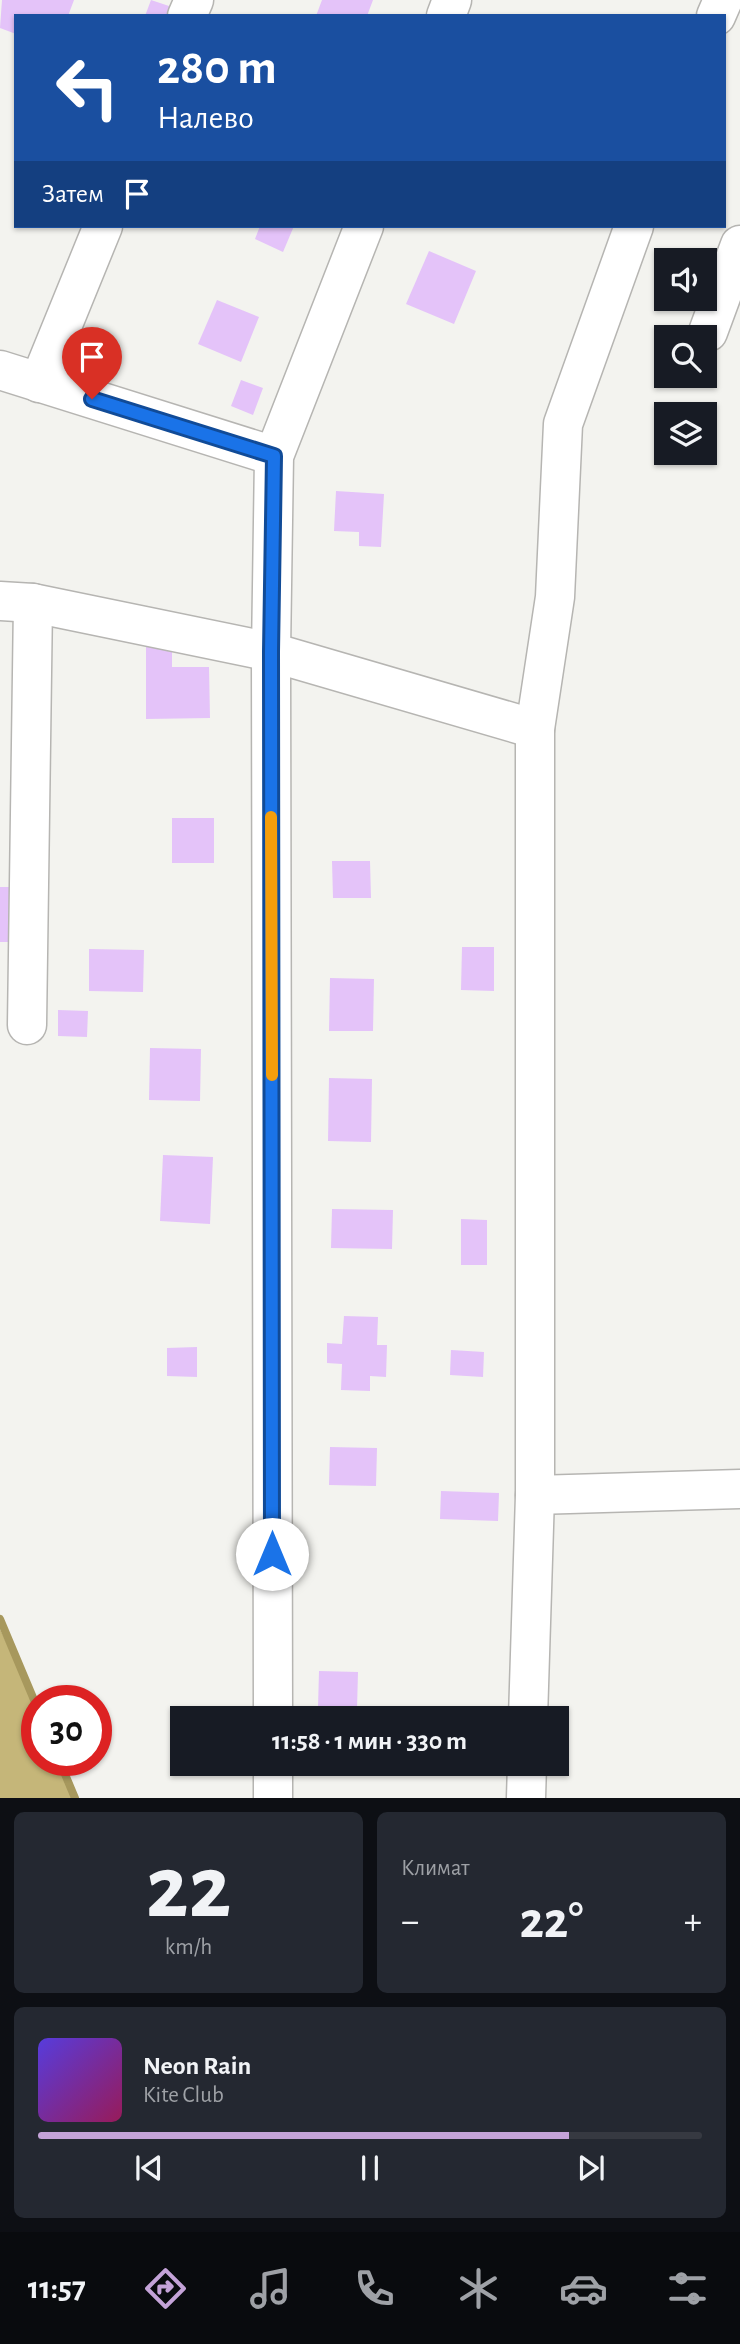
<!DOCTYPE html>
<html lang="ru">
<meta charset="utf-8">
<style>
:root{--surface:#171b24;--page:#242831;--text:#f1f3f6;--muted:#9ea1a6;--line:#363941;--accent:#c4a3d8}
body{margin:0;font-family:"Alegreya Sans",sans-serif;background:var(--page);color:var(--text);height:100vh;display:flex;flex-direction:column;font-size:26px;white-space:nowrap}
*{box-sizing:border-box;margin:0}
p{font-size:23px;color:var(--muted)}
.icon{flex:none;width:38px;height:38px;fill:none;stroke:currentColor;stroke-width:2;stroke-linecap:round;stroke-linejoin:round}
.map{position:relative;height:1798px;overflow:hidden}
.side{display:flex;flex-direction:column;gap:14px;padding:14px;background:#0d0f14;flex:1}
.side>*{flex:none}
.hud{position:absolute;left:14px;top:14px;width:712px;height:214px;border-radius:0px;box-shadow:0 2px 5px #0004;background:#1a4fa0;color:#fff;overflow:hidden}
.fabs{position:absolute;left:654px;top:248px;display:grid;gap:14px}
.fabs a{display:grid;place-items:center;width:63px;height:63px;border-radius:0px;background:var(--surface);box-shadow:0 2px 5px #0004;font-size:35px}
.speed{position:absolute;left:21px;top:1685px;display:flex;gap:14px;font-size:35px;font-weight:700;text-align:center}
.speed>*{display:grid;place-content:center;width:91px;height:91px;border-radius:50%;background:var(--surface);box-shadow:0 2px 5px #0004;line-height:1}
.speed .limit{border:10px solid #d22;background:#fff;color:#111}
.pin{position:absolute;display:grid;place-items:center;width:60px;height:60px;color:#fff;margin:-72px -30px;border-radius:50% 50% 50% 0;rotate:-45deg;box-shadow:0 0 7px #0007}
.pin .icon{rotate:45deg}
.me{position:absolute;width:77px;margin:-38px;rotate:0deg;stroke-linejoin:round;filter:drop-shadow(0 0 5px #0008)}
.turn{display:flex;align-items:center;gap:24px;height:147px;padding:0 28px;font-size:32px}
.turn .icon{width:91px;height:91px;stroke-width:2.5}
.turn b{display:block;font-size:49px;line-height:60px}
.then{display:flex;align-items:center;height:66px;padding:0 28px;background:#0003;gap:14px;font-size:26px}
.big{font-size:52px;font-weight:700;line-height:1.1}
.side .widget{flex:1;display:flex;flex-direction:column;justify-content:center;gap:10px;min-width:0;padding:0 24px;border-radius:10px;background:var(--page)}
.side .dial{align-items:center;gap:0}
.dial b{font-size:91px;line-height:1}
.song{display:flex;align-items:center;gap:21px}
.cover{width:84px;height:84px;border-radius:10px;background:linear-gradient(135deg,hsl(250 70% 55%),hsl(330 70% 35%))}
.played{height:7px;border-radius:4px;background:linear-gradient(90deg,var(--accent) 80%,var(--line) 80%)}
.keys{display:flex;justify-content:space-around;direction:ltr}
.heat{display:flex;justify-content:space-between;align-items:center;font-size:38px;direction:ltr}
.side .tiles{flex:1;display:grid;gap:14px;grid-template-columns:1fr 1fr}
.widget:last-child{grid-column:span 2}
.trip{position:absolute;left:170px;top:1706px;width:399px;height:70px;border-radius:0px;background:var(--surface);box-shadow:0 2px 5px #0004;font-weight:700;line-height:70px;text-align:center}
.menu{display:flex;height:112px;justify-content:space-around;align-items:center;background:#090b0e;color:var(--muted)}
.menu .icon{width:49px;height:49px}
.menu .current{color:var(--accent)}
.menu b{font-size:32px;color:var(--text)}
.map>svg:first-child{display:block}
</style>
<div class="map">
<svg width="740" height="1798" viewBox="0 0 740 1798">
<rect width="100%" height="100%" fill="#f3f3ef"/>
<path fill="#c5b679" d="M 0,1629 L 37,1709 L 37,1760 L 60,1761 L 78,1798 L 0,1798 Z"/>
<g fill="none" stroke-linecap="round" stroke-linejoin="round">
<g stroke="#a7985d" stroke-width="8">
<path d="M 0,1619 L 37,1707"/>
<path d="M 59,1760 L 75,1798"/>
</g>
</g>
<g fill="#e4c3f9">
<path d="M 2,0 L 74,0 L 68,16 L 16,16 L 16,34 L 0,28 Z"/>
<path d="M 151,0 L 181,10 L 179,16 L 145,16 Z"/>
<path d="M 322,0 L 373,0 L 367,16 L 316,16 Z"/>
<path d="M 260,226 L 294,226 L 283,252 L 255,239 Z"/>
<path d="M 429,251 L 476,271 L 454,324 L 406,304 Z"/>
<path d="M 217,300 L 259,317 L 241,362 L 198,344 Z"/>
<path d="M 241,380 L 263,388 L 253,415 L 231,406 Z"/>
<path d="M 336,491 L 384,494 L 381,547 L 359,546 L 359,532 L 334,531 Z"/>
<path d="M 146,647 L 172,647 L 172,667 L 209,667 L 210,718 L 146,719 Z"/>
<rect x="172" y="818" width="42" height="45"/>
<path d="M 332,861 L 370,861 L 371,898 L 333,898 Z"/>
<rect x="0" y="887" width="15" height="55"/>
<path d="M 462,947 L 494,947 L 494,991 L 461,990 Z"/>
<path d="M 89,949 L 144,950 L 143,992 L 89,991 Z"/>
<path d="M 330,978 L 374,979 L 373,1031 L 329,1031 Z"/>
<path d="M 58,1010 L 88,1011 L 87,1037 L 58,1036 Z"/>
<path d="M 150,1048 L 201,1049 L 200,1101 L 149,1100 Z"/>
<path d="M 329,1078 L 372,1079 L 371,1142 L 328,1141 Z"/>
<path d="M 163,1155 L 213,1157 L 210,1224 L 160,1221 Z"/>
<path d="M 332,1209 L 393,1210 L 392,1249 L 331,1248 Z"/>
<path d="M 461,1219 L 487,1220 L 487,1265 L 461,1265 Z"/>
<path d="M 344,1316 L 378,1317 L 377,1345 L 387,1345 L 386,1377 L 370,1376 L 370,1391 L 341,1390 L 342,1364 L 327,1363 L 327,1343 L 342,1344 Z"/>
<path d="M 197,1347 L 197,1377 L 167,1376 L 167,1348 Z"/>
<path d="M 451,1350 L 484,1352 L 483,1377 L 450,1375 Z"/>
<path d="M 330,1447 L 377,1448 L 376,1486 L 329,1485 Z"/>
<path d="M 441,1491 L 499,1493 L 498,1521 L 440,1519 Z"/>
<path d="M 319,1671 L 358,1672 L 357,1709 L 318,1708 Z"/>
</g>
<g fill="none" stroke-linecap="round" stroke-linejoin="round">
<g stroke="#b6b5b2" stroke-width="41">
<g id="minor">
<path d="M 187,16 L 194,0"/>
<path d="M 446,16 L 452,0"/>
<path d="M 716,16 L 723,0"/>
<path d="M 708,332 L 740,245"/>
<path d="M 0,370 L 274,456"/>
<path d="M 39,383 L 103,226"/>
<path d="M 0,601 L 33,603 L 271,652 L 535,729"/>
<path d="M 27,1025 L 33,603"/>
<path d="M 535,1495 L 740,1489"/>
<path d="M 273,1718 L 271,652 L 274,456 L 364,226"/>
<path d="M 528,1718 L 535,1495 L 535,729 L 555,597 L 563,424 L 634,226"/>
<path d="M 273,1764 L 273,1798"/>
<path d="M 526,1798 L 527,1764"/>
</g>
</g>
<use href="#minor" stroke="#fff" stroke-width="38"/>
</g>
<g fill="none" stroke-linecap="round" stroke-linejoin="round">
<g stroke="#114b97" stroke-width="18">
<path id="route" d="M 92,399 L 274,456 L 271,652 L 272,1554"/>
</g>
<use href="#route" stroke="#1a73e8" stroke-width="12"/>
<path stroke="#f59e0b" stroke-width="12" d="M 271,817 L 272,1075"/>
</g>
</svg>
<div class="fabs">
<a><svg class="icon" aria-label="sound" viewBox="0 0 24 24"><path d="M4 9h4l5-4v14l-5-4H4zM17 9q2 3 0 6"/></svg></a>
<a><svg class="icon" aria-label="search" viewBox="0 0 24 24"><circle cx="10" cy="10" r="6"/><path d="M15 15l6 6"/></svg></a>
<a><svg class="icon" aria-label="layers" viewBox="0 0 24 24"><path d="M12 4l9 5-9 5-9-5zM3 14l9 5 9-5"/></svg></a>
</div>
<div class="speed"><div class="limit">30</div></div>
<div class="pin" style="left:92px;top:399px;background:#d93025"><svg class="icon" aria-label="arrive" viewBox="0 0 24 24"><path d="M6 21V4h12l-3 4 3 4H6"/></svg></div>
<svg class="me" style="left:272px;top:1554px" viewBox="-20 -20 40 40"><circle r="19" fill="#fff"/><path d="M0-13L10 11 0 6-10 11z" fill="#1a73e8"/></svg>
<div class="trip">11:58 · 1 мин · 330 m</div>
<div class="hud">
<div class="turn"><svg class="icon" aria-label="left" viewBox="0 0 24 24"><path d="M17 20v-9H6M10 6l-5 5 5 5"/></svg><div><b>280 m</b>Налево</div></div>
<div class="then">Затем<svg class="icon" aria-label="arrive" viewBox="0 0 24 24"><path d="M6 21V4h12l-3 4 3 4H6"/></svg></div>
</div>
</div>
<section class="side">
<div class="tiles">
<div class="widget dial"><b>22</b><p>km/h</p></div>
<div class="widget"><p>Климат</p>
<div class="heat"><a>−</a><b class="big">22°</b><a>+</a></div>
</div>
<div class="widget">
<div class="song"><i class="cover"></i><div><b>Neon Rain</b><p>Kite Club</p></div></div>
<div class="played"></div>
<div class="keys"><svg class="icon" aria-label="previous" viewBox="0 0 24 24"><path d="M18 5L8 12l10 7zM5 5v14"/></svg><svg class="icon" aria-label="pause" viewBox="0 0 24 24"><path d="M8 5v14M16 5v14"/></svg><svg class="icon" aria-label="next" viewBox="0 0 24 24"><path d="M6 5l10 7-10 7zM19 5v14"/></svg></div>
</div>
</div>
</section>
<nav class="menu">
<b>11:57</b>
<svg class="icon current" aria-label="directions" viewBox="0 0 24 24"><path d="M12 3l9 9-9 9-9-9zM9 14v-3h6M13 9l2 2-2 2"/></svg>
<svg class="icon" aria-label="music" viewBox="0 0 24 24"><path d="M9 18V5l10-2v13"/><circle cx="6" cy="18" r="3"/><circle cx="16" cy="16" r="3"/></svg>
<svg class="icon" aria-label="phone" viewBox="0 0 24 24"><path d="M5 4h4l2 5-3 2q2 4 5 5l2-3 5 2v4C11 20 4 13 5 4z"/></svg>
<svg class="icon" aria-label="climate" viewBox="0 0 24 24"><path d="M12 3v18M4 7l16 10M4 17L20 7"/></svg>
<svg class="icon" aria-label="car" viewBox="0 0 24 24"><path d="M5 17H2v-5l4-1 3-4h7l3 4 3 1v5h-3M9 17h6M6 11h13"/><circle cx="7" cy="17" r="2"/><circle cx="17" cy="17" r="2"/></svg>
<svg class="icon" aria-label="filters" viewBox="0 0 24 24"><path d="M4 7h16M4 17h16"/><circle cx="9" cy="7" r="2"/><circle cx="15" cy="17" r="2"/></svg>
</nav>
